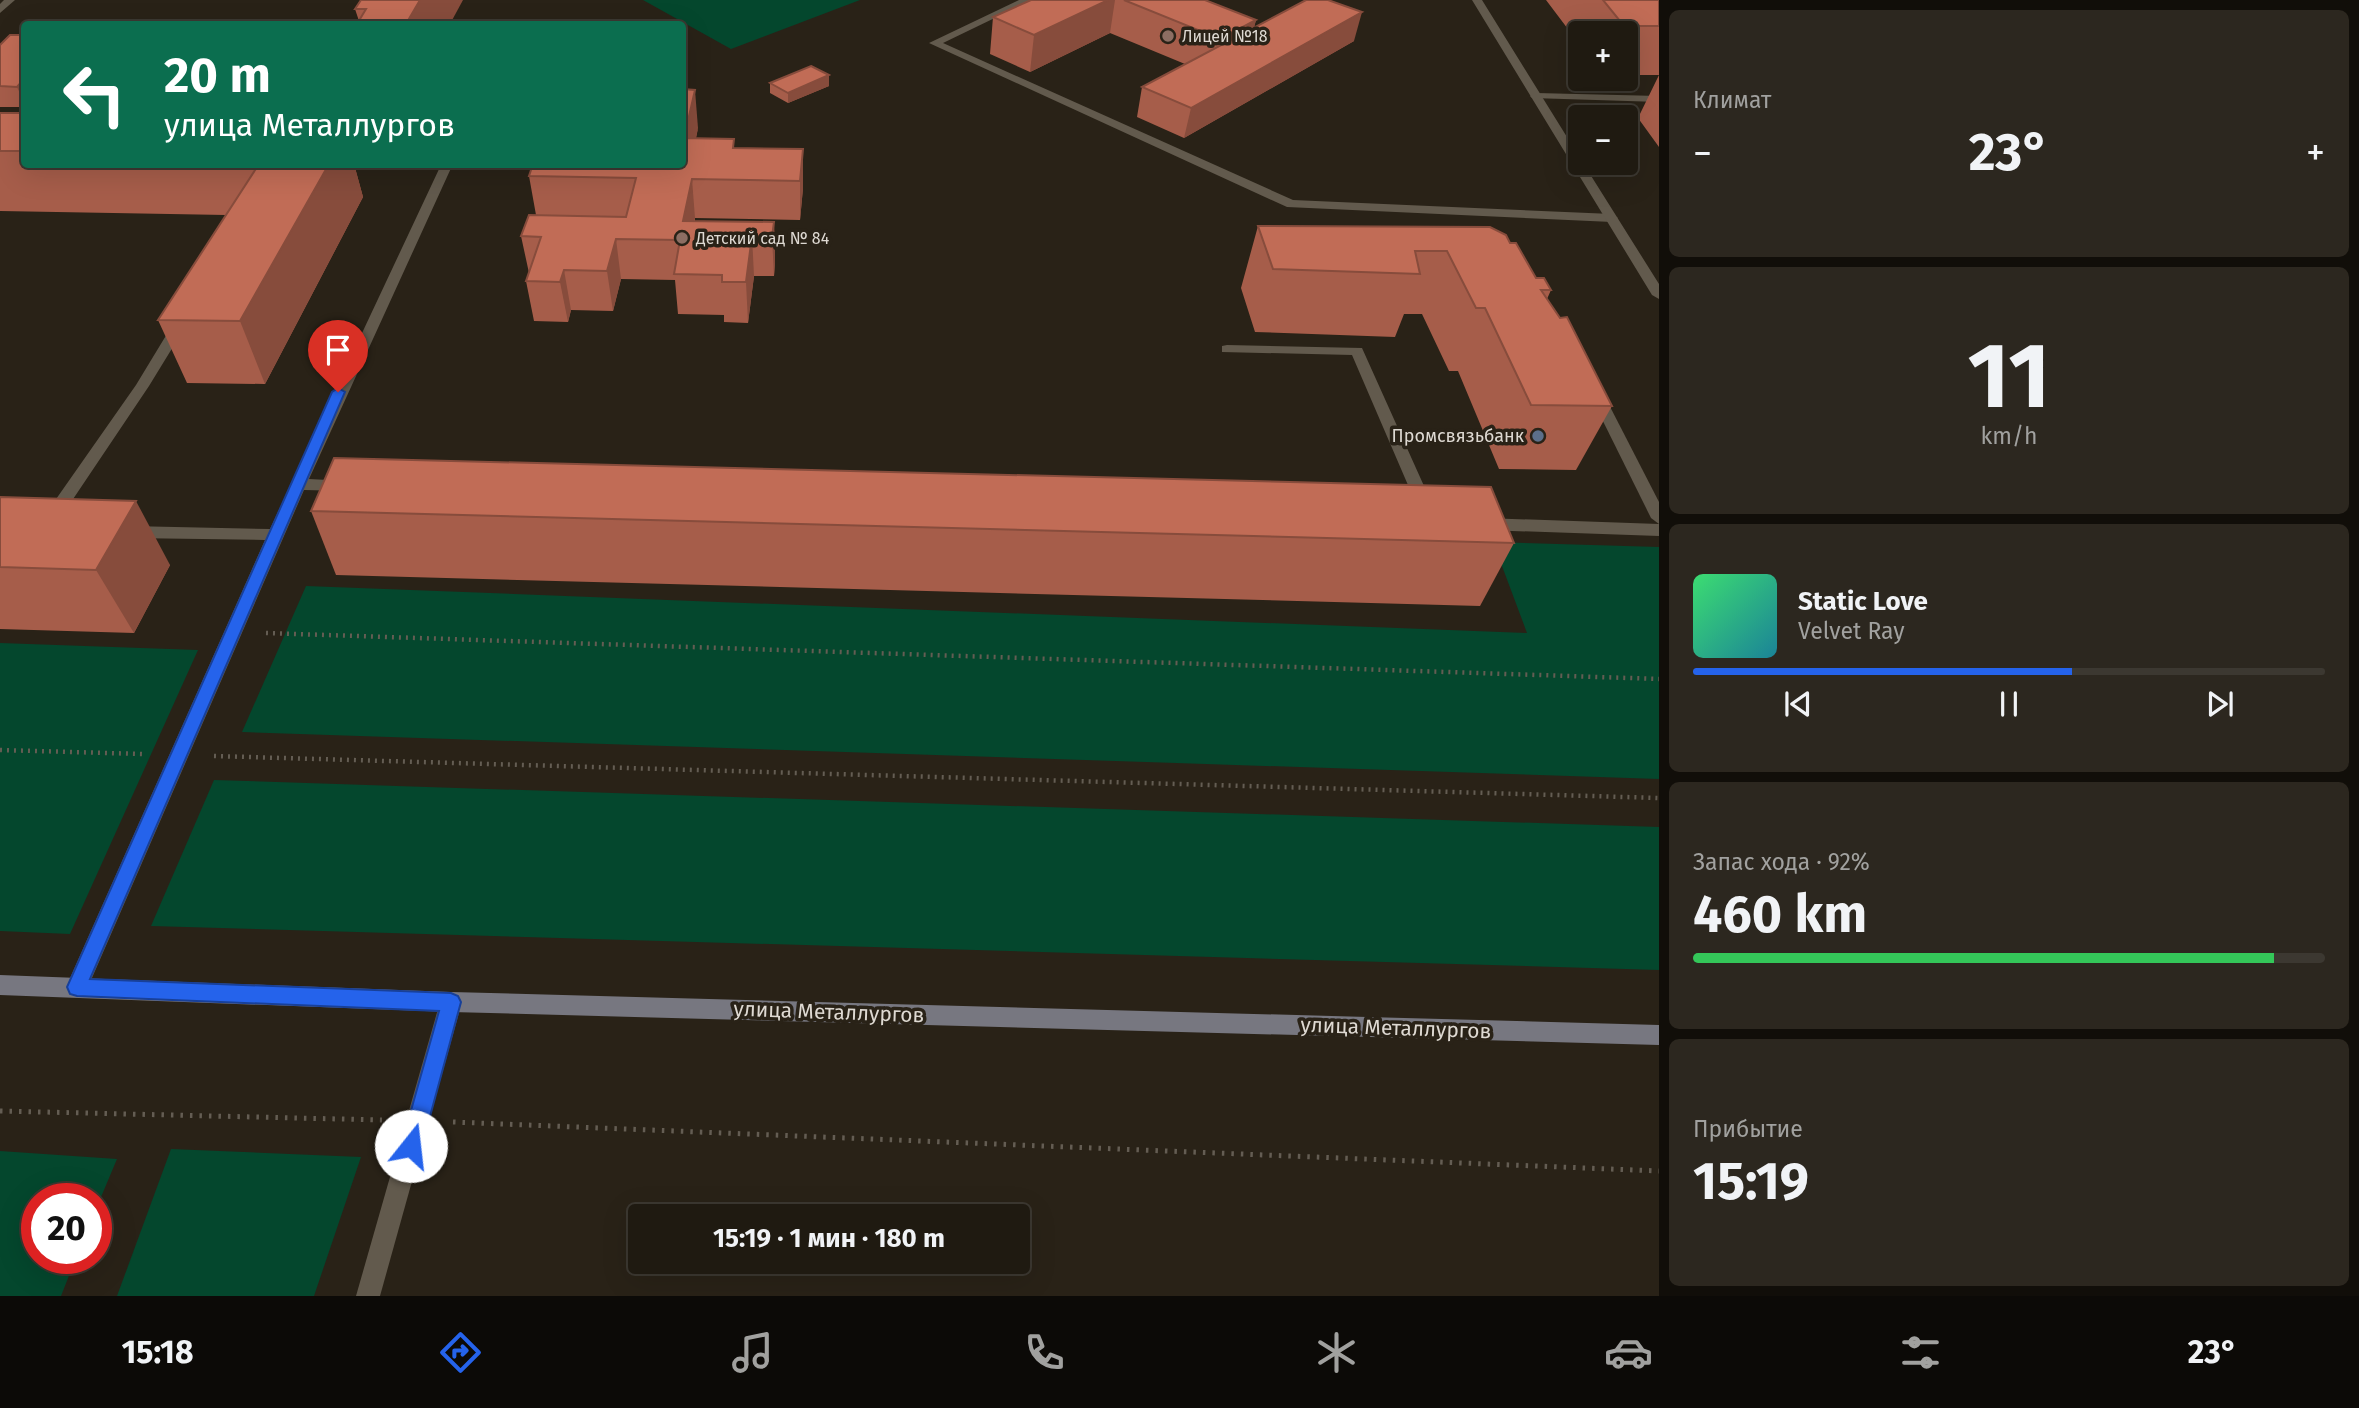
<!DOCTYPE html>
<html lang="ru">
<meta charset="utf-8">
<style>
:root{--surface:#1f1a11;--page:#2c271f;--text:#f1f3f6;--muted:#a1a19f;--line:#3c3831;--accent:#2563eb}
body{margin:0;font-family:"Fira Sans",sans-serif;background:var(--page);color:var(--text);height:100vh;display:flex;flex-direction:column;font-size:26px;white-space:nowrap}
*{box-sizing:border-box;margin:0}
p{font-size:23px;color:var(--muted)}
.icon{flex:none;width:38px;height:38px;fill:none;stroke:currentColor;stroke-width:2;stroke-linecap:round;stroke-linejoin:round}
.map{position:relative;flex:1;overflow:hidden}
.sheet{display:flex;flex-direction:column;gap:10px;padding:10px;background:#110e09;width:700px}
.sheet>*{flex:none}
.top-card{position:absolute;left:21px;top:21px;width:665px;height:147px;border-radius:7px;box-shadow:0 7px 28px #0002,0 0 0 2px var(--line);background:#0b6e4f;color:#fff;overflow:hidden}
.tools{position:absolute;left:1568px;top:21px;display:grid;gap:14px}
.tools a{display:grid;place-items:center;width:70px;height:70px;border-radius:7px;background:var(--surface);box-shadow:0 7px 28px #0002,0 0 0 2px var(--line);font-size:35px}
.speed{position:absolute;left:21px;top:1183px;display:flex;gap:14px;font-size:35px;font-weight:700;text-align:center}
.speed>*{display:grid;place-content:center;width:91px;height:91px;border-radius:50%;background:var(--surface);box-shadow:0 7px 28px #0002,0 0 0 2px var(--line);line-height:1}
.speed .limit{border:10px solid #d22;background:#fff;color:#111}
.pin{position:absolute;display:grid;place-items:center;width:60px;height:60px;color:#fff;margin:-72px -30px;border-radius:50% 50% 50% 0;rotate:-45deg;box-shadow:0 0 7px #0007}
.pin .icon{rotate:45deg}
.me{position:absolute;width:77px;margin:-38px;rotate:16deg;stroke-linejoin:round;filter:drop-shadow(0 0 5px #0008)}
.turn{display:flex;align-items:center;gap:24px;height:147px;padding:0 28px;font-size:32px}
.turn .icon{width:91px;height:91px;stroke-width:2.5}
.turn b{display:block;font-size:49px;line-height:60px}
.big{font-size:52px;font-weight:700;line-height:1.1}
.sheet .widget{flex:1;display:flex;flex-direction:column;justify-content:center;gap:10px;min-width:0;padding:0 24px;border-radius:10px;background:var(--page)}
.sheet .dial{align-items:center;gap:0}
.dial b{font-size:91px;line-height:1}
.song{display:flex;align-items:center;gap:21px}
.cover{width:84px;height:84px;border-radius:10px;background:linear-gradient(135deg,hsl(140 70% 55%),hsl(190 70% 35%))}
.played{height:7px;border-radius:4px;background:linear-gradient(90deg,var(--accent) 60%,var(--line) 60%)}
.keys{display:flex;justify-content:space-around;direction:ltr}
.heat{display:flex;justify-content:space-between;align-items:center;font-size:38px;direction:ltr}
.charge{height:10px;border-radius:5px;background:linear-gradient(90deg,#34c759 92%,var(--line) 0)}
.trip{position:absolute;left:628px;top:1204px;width:402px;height:70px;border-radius:7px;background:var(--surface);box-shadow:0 7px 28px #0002,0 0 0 2px var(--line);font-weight:700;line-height:70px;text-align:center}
.tabs{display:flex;height:112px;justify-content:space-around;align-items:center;background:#0c0a07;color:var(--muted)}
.tabs .icon{width:49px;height:49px}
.tabs .selected{color:var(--accent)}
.tabs b{font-size:32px;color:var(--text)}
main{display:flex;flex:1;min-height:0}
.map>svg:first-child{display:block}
</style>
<main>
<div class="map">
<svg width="1659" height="1296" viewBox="0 0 1659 1296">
<rect width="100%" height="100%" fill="#292217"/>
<g fill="#04472d">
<path d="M 643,0 L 860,0 L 731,49 Z"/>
<path d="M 1493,542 L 1659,547 L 1659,779 L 242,732 L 306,586 L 1527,633 Z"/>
<path d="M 0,643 L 198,650 L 70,934 L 0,931 Z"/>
<path d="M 214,780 L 1659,827 L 1659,970 L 151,926 Z"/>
<path d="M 171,1149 L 361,1157 L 314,1296 L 117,1296 Z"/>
<path d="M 0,1151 L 117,1159 L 96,1209 L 96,1199 L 37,1199 L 37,1258 L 76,1258 L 61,1296 L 0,1296 Z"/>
</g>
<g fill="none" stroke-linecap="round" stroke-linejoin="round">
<g stroke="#645d53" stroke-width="4.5" stroke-dasharray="2 5" stroke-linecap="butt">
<path d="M 266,633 L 1659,679"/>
<path d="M 0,750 L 143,754"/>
<path d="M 214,756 L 1659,798"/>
</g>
<g stroke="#645d53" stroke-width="5" stroke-dasharray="2.5 7" stroke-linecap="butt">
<path d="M 0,1111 L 382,1120"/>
<path d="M 453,1122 L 1659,1171"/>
</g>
<g fill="#625a4d" fill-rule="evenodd">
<path d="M 4,0 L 15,0 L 0,13 L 0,4 Z"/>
<path d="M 1019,0 L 1032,0 L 943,43 L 1293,200 L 1612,214 L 1618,218 L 1612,222 L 1287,207 L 929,43 Z"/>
<path d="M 1536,93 L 1659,96 L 1659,102 L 1532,98 L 1530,96 Z"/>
<path d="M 437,164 L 452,166 L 309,479 L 347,481 L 355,486 L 347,491 L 304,490 L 85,994 L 77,997 L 69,994 L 66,987 L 265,540 L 129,538 L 121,532 L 129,526 L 270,529 L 440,167 Z"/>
<path d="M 180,320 L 187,324 L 149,386 L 59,520 L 47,520 L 45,516 L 47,512 L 136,385 L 173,324 Z"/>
<path d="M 1227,345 L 1362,348 L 1433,506 L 1431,510 L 1425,511 L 1417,506 L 1352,355 L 1222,352 L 1222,346 Z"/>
<path d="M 1597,390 L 1604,395 L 1659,502 L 1659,524 L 1651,518 L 1590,395 Z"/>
<path d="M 1484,518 L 1659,524 L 1659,536 L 1484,530 L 1476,524 Z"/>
<path d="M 451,992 L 459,995 L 462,1002 L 380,1296 L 356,1296 L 440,1002 L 443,995 Z"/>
</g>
<path fill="#625a4d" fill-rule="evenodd" d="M 1472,0 L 1482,0 L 1580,158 L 1580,163 L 1583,163 L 1659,284 L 1659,299 L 1652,295 Z"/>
<path fill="#777780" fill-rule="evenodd" d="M 0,975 L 451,992 L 1659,1025 L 1659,1045 L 451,1012 L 0,995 Z"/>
</g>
<g fill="#a65d4a">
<path d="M 463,0 L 359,21 L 355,9 Z"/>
<path d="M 1031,0 L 1205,0 L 1256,20 L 1254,27 L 1354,41 L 1184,138 L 1137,117 L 1142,87 L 1185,64 L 1110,33 L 1030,72 L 990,54 L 993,17 Z"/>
<path d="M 1546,0 L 1659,0 L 1659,147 L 1638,118 L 1659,75 L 1626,75 L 1626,33 L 1580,33 L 1580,45 Z"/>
<path d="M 24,35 L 24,107 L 0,107 L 0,45 Z"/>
<path d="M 770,83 L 829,86 L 788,103 L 770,93 Z"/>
<path d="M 0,113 L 24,113 L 24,164 L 354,164 L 363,197 L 265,384 L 187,383 L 158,320 L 226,215 L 0,211 Z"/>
<path d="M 698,128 L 696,138 L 735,148 L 803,149 L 803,188 L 800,220 L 695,218 L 695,221 L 774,222 L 775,262 L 774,276 L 754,276 L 748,323 L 724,322 L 724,315 L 678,314 L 675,280 L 621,279 L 613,311 L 571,310 L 568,322 L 534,321 L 526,281 L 529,273 L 521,236 L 536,215 L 529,176 L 682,164 Z"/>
<path d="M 1258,226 L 1510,243 L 1536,278 L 1551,290 L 1547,299 L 1612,406 L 1576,470 L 1499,469 L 1458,371 L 1449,371 L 1422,314 L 1404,314 L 1395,337 L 1255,332 L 1241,288 Z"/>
<path d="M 0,497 L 170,565 L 134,633 L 0,629 Z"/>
<path d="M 311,511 L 1514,543 L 1480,606 L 336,575 Z"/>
</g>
<g fill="#874c3c">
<path d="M 420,0 L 463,0 L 450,24 L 406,24 Z"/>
<path d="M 1108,0 L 1115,0 L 1110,33 L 1030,72 L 1034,35 Z"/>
<path d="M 1362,12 L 1354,41 L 1184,138 L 1191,108 Z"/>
<path d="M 1256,20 L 1247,56 L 1212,76 L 1220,39 Z"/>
<path d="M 829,75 L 829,86 L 788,103 L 788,93 Z"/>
<path d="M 24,79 L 24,102 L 17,87 Z"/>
<path d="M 695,90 L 698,128 L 688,177 L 684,138 Z"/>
<path d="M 803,149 L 803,188 L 800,220 L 800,181 Z"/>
<path d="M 329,164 L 354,164 L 363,197 L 265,384 L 240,321 Z"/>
<path d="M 692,179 L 695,218 L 687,261 L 683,221 Z"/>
<path d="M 774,222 L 775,262 L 774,276 L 772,237 Z"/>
<path d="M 752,236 L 754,276 L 748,323 L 746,282 Z"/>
<path d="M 616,239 L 621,279 L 613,311 L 607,271 Z"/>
<path d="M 564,270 L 571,310 L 568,322 L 560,282 Z"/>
<path d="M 136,501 L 170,565 L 134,633 L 96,570 Z"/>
</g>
<g fill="#c16c56" stroke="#874c3c" stroke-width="2">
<path d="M 361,0 L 420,0 L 406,24 L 357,24 L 366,9 L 355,9 Z"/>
<path d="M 1031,0 L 1108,0 L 1034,35 L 993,17 Z"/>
<path d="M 1124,0 L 1205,0 L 1256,20 L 1220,39 Z"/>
<path d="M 1306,0 L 1328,0 L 1362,12 L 1191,108 L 1142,87 Z"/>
<path d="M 1603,0 L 1659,0 L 1659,26 L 1624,26 Z"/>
<path d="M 10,35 L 24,35 L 24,79 L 17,87 L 0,86 L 0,45 Z"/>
<path d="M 811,66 L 829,75 L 788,93 L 770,83 Z"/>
<path d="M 682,89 L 695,90 L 684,138 L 734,139 L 733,148 L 803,149 L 800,181 L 692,179 L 683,221 L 774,222 L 772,237 L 752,236 L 746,282 L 722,282 L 722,275 L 674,274 L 680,240 L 616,239 L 607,271 L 564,270 L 560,282 L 526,281 L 541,237 L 521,236 L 529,215 L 626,217 L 636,178 L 529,176 L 533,164 L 682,164 Z"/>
<rect x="0" y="113" width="24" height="38"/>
<path d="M 259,164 L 329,164 L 240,321 L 158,320 Z"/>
<path d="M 1258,226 L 1490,227 L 1506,235 L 1510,243 L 1516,243 L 1536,278 L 1544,278 L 1551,290 L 1541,290 L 1560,318 L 1567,317 L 1612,406 L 1531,405 L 1485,308 L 1476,308 L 1447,251 L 1415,251 L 1420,274 L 1273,269 Z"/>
<path d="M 334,458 L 1491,487 L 1514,543 L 311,511 Z"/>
<path d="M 0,497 L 136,501 L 96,570 L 0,567 Z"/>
</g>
<path fill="#2563eb" stroke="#184099" stroke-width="2" d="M 338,388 L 345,392 L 90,979 L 451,993 L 458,996 L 461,1002 L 422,1146 L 419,1153 L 411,1156 L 404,1153 L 401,1146 L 439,1011 L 77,996 L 70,994 L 67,987 L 332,392 Z"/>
<g fill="#8d6e63" stroke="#292217" stroke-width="2.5">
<circle cx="1168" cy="36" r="7"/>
<circle cx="682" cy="238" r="7"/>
</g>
<circle fill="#5c6f8a" stroke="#292217" stroke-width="2.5" cx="1538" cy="436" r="7"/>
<g text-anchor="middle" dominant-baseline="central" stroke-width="7" stroke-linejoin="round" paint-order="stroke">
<g font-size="16" fill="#ded9d2" stroke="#292217" text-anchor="start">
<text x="1182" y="36">Лицей №18</text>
<text x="696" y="238">Детский сад № 84</text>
</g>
<g font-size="18" fill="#ded9d2" stroke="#292217" text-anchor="end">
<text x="1524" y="436">Промсвязьбанк</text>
</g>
<g font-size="21" fill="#ded9d2" stroke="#292217">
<text transform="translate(829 1012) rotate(2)">улица Металлургов</text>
<text transform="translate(1396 1028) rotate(2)">улица Металлургов</text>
</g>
</g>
</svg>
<div class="tools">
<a>+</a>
<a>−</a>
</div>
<div class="speed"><div class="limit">20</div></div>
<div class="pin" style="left:338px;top:392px;background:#d93025"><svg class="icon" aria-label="arrive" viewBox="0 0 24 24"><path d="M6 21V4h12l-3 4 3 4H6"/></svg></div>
<svg class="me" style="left:411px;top:1146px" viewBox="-20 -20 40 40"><circle r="19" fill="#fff"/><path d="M0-13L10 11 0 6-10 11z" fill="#2563eb"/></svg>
<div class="trip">15:19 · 1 мин · 180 m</div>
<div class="top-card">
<div class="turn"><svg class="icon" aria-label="left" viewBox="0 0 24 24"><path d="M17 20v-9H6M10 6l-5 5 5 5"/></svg><div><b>20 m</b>улица Металлургов</div></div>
</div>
</div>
<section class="sheet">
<div class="widget"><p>Климат</p>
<div class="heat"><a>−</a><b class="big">23°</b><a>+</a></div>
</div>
<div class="widget dial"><b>11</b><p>km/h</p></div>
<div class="widget">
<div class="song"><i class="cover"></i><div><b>Static Love</b><p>Velvet Ray</p></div></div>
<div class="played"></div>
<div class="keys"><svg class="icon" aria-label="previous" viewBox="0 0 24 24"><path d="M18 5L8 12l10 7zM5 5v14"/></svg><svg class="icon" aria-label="pause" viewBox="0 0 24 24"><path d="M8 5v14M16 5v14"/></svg><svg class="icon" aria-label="next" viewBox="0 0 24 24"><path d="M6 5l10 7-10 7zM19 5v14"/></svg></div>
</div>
<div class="widget"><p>Запас хода · 92%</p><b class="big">460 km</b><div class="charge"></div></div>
<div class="widget"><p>Прибытие</p><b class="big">15:19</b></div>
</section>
</main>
<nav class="tabs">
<b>15:18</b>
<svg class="icon selected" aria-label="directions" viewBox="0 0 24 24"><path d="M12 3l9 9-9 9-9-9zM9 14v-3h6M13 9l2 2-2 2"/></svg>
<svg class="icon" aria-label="music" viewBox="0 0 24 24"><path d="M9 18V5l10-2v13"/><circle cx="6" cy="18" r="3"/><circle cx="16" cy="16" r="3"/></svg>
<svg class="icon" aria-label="phone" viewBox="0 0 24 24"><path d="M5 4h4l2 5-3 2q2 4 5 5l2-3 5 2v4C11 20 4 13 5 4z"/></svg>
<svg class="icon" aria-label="climate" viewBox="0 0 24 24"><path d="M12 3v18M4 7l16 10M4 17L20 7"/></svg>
<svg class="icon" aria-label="car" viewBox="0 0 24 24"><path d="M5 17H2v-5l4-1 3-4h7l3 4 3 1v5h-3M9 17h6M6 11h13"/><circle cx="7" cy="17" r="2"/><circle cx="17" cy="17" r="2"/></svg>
<svg class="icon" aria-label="filters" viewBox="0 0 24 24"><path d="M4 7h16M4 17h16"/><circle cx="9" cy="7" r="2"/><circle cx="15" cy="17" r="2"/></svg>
<b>23°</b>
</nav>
